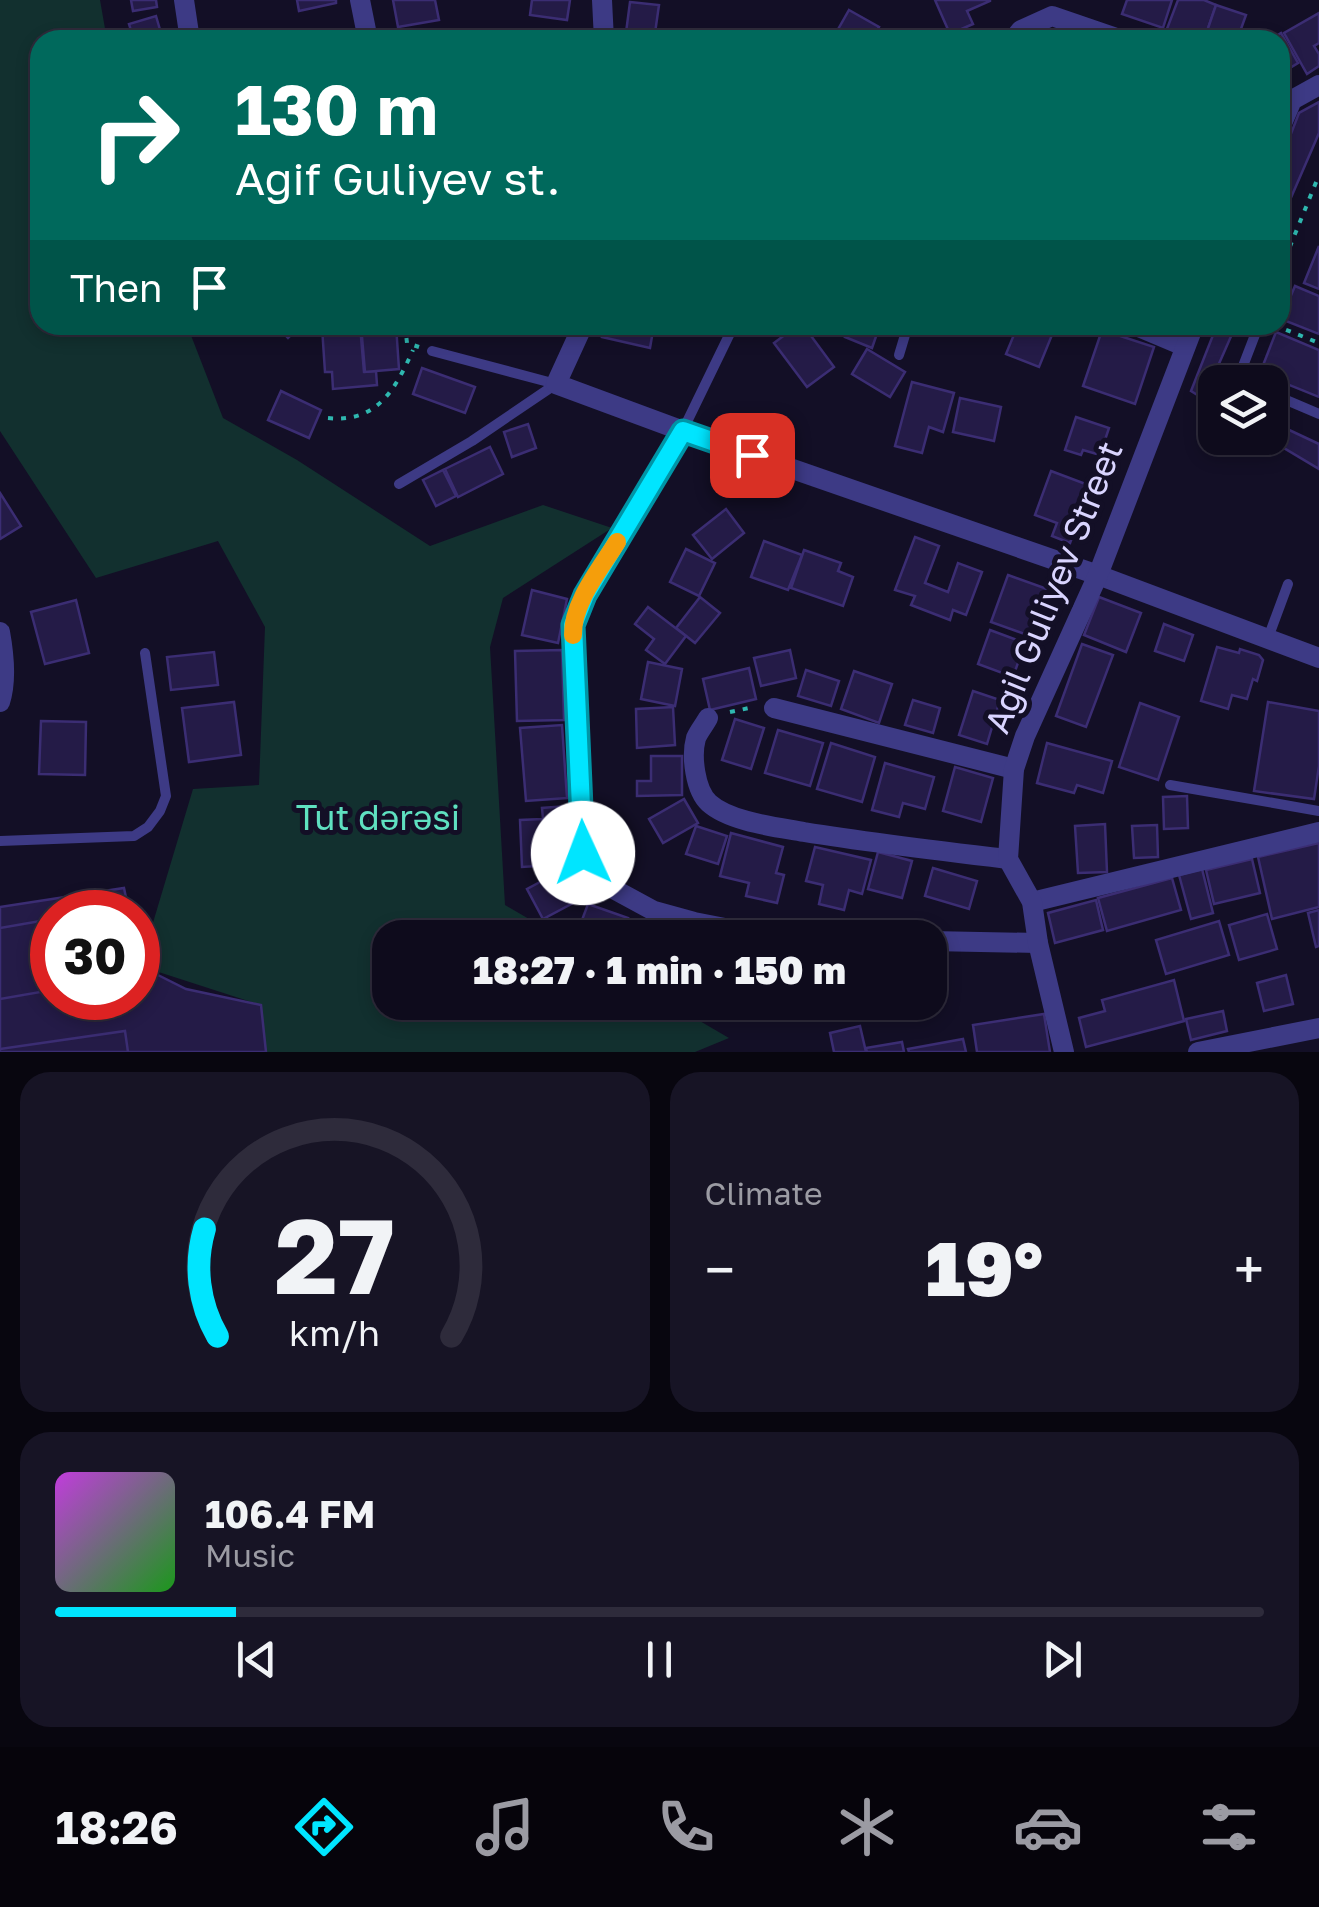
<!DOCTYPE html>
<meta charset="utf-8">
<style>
:root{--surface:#0e0b1c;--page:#171425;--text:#f1f3f6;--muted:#9b9ba3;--line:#2e2b3b;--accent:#00e5ff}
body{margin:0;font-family:"Golos Text",sans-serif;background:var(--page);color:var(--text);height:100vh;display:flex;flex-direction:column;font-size:38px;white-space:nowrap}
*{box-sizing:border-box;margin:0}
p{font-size:32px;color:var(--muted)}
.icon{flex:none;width:55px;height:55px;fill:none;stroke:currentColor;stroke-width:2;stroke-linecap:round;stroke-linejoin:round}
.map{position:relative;height:1052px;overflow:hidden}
.panel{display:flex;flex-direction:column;gap:20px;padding:20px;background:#08060f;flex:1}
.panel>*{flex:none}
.top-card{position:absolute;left:30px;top:30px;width:1260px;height:305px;border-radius:30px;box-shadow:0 5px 15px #0003,0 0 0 2px var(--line);background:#00695c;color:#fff;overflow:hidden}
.fabs{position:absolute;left:1198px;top:365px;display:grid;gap:20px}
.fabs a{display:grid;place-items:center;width:90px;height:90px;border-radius:20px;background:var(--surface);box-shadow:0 5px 15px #0003,0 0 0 2px var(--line);font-size:50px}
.speed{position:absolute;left:30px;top:890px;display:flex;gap:20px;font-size:50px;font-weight:700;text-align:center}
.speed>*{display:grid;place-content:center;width:130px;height:130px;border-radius:50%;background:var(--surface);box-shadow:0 5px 15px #0003,0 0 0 2px var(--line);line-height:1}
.speed .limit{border:15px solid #d22;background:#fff;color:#111}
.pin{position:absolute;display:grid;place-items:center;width:85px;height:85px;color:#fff;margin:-42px;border-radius:20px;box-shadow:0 5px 15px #0006}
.me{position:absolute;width:110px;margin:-55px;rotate:358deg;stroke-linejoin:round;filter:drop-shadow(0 0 8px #0008)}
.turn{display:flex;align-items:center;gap:35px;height:210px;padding:0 40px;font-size:45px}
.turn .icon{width:130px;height:130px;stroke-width:2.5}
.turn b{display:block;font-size:70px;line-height:85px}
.then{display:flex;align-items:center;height:95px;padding:0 40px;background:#0003;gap:20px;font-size:38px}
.big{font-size:75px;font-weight:800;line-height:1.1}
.panel .card{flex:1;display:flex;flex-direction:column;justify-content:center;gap:15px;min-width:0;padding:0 35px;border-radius:30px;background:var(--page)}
.panel .dial{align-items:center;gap:0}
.dial svg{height:260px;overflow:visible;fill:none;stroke:var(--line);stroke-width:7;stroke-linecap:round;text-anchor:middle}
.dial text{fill:var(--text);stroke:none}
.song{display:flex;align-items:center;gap:30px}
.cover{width:120px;height:120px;border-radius:15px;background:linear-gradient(135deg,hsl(290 70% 55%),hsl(120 70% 35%))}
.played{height:10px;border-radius:5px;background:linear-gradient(90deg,var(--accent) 15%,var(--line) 15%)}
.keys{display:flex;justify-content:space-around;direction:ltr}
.heat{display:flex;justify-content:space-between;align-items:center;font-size:55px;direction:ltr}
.panel .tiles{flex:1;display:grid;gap:20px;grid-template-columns:1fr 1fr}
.card:last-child{grid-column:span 2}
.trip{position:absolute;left:372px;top:920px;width:575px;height:100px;border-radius:30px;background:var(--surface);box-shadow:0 5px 15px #0003,0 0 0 2px var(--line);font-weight:800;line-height:100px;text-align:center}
.dock{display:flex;height:160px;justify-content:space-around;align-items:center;background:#06040b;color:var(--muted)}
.dock .icon{width:70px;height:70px}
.dock .selected{color:var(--accent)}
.dock b{font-size:45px;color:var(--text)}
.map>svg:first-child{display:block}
</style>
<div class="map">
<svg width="1319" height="1052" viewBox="0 0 1319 1052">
<rect width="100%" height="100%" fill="#130f26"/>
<path fill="#12302f" d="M 0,0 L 100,0 L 107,40 L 40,40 L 40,325 L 187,325 L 223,418 L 297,460 L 430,546 L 543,505 L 612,528 L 503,598 L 490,647 L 505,905 L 560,937 L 390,938 L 390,1002 L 669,1003 L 729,1038 L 695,1052 L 266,1052 L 261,1005 L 140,966 L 193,789 L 259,785 L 265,627 L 218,541 L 96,578 L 0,431 Z"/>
<g fill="#241b47" stroke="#3b2d73" stroke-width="2.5">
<path d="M 131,0 L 156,0 L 157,7 L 133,11 Z"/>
<path d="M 297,0 L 336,0 L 336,3 L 299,11 Z"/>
<path d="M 393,0 L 435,0 L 439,20 L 398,27 Z"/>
<path d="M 532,0 L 570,0 L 567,20 L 530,15 Z"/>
<path d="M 935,0 L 990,0 L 990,1 L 967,11 L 973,24 L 950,34 Z"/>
<path d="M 1127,0 L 1172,0 L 1163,28 L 1122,14 Z"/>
<path d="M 1178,0 L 1204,0 L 1216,5 L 1204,40 L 1182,40 L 1165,34 Z"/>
<path d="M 630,2 L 659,5 L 654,40 L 625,40 Z"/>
<path d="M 1216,5 L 1246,15 L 1237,40 L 1204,40 Z"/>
<path d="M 849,10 L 879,27 L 871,40 L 832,40 Z"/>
<path d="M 1319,13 L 1319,43 L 1314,46 L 1319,54 L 1319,66 L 1307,74 L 1284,33 Z"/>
<path d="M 156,16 L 163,40 L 134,40 L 129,24 Z"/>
<path d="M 347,30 L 349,40 L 307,40 L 307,38 Z"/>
<path d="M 1281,33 L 1298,63 L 1280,74 L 1280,40 L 1270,40 Z"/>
<path d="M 1319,102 L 1319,133 L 1280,223 L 1280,162 L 1299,113 Z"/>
<path d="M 1319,246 L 1319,289 L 1304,283 Z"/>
<path d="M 1295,286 L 1319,296 L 1319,334 L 1281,319 Z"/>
<path d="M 276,325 L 301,325 L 288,338 Z"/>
<path d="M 360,325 L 364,372 L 376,371 L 377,385 L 333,389 L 332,372 L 325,372 L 322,327 Z"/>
<path d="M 361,325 L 396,325 L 399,369 L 365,372 Z"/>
<path d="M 605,325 L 654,325 L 650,348 L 602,337 Z"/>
<path d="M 798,325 L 803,325 L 834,367 L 807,387 L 774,343 Z"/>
<path d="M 850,325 L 880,325 L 872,348 L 845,337 Z"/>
<path d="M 1018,325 L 1056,325 L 1039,367 L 1006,354 Z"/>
<path d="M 1217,325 L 1236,325 L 1207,391 L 1215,395 L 1215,406 L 1191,391 Z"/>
<path d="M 1102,330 L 1154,347 L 1135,404 L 1083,386 Z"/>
<path d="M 1276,332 L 1319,350 L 1319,397 L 1260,373 Z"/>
<path d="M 867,349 L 905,372 L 890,397 L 852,374 Z"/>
<path d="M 422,368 L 475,387 L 465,413 L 413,394 Z"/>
<path d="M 912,382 L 954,393 L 943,432 L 929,427 L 922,453 L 895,446 Z"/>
<path d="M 281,391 L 321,410 L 309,438 L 268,420 Z"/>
<path d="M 960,398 L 1001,407 L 994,441 L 953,432 Z"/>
<path d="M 1076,417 L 1109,428 L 1100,455 L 1083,450 L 1081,455 L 1065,450 Z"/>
<path d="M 1270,421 L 1319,444 L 1319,469 L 1267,438 L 1270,438 Z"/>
<path d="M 528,424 L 536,448 L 512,457 L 504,432 Z"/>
<path d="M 490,447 L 503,474 L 458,497 L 445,469 Z"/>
<path d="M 443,470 L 456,496 L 436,506 L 423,480 Z"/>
<path d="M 1051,471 L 1091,486 L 1070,543 L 1052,536 L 1057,523 L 1035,515 Z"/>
<path d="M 0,493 L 21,526 L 0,539 Z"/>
<path d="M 726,509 L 744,533 L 712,559 L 693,535 Z"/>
<path d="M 915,537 L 939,546 L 925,583 L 948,592 L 958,563 L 982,572 L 966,615 L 953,610 L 950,620 L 911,605 L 915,596 L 895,590 Z"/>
<path d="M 764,541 L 802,555 L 788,590 L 751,577 Z"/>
<path d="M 686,549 L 715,563 L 699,596 L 670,582 Z"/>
<path d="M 804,550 L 841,563 L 838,571 L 853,577 L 843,606 L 791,588 Z"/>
<path d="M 1008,575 L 1050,590 L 1033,637 L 991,622 Z"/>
<path d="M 532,590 L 567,599 L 558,643 L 522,635 Z"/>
<path d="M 700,597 L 720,613 L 695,643 L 676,628 Z"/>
<path d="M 1099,597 L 1141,613 L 1126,652 L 1084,635 Z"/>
<path d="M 76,600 L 89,653 L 45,664 L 31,612 Z"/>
<path d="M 648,607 L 686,636 L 665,664 L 646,650 L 654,639 L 635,624 Z"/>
<path d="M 1164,624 L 1193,635 L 1184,661 L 1155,651 Z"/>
<path d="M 990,630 L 1025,643 L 1013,677 L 978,664 Z"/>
<path d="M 1082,644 L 1113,655 L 1086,727 L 1056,716 Z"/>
<path d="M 1217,647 L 1239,653 L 1240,649 L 1259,655 L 1263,660 L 1257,681 L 1253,679 L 1247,699 L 1232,695 L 1228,709 L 1201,701 Z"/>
<path d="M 562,650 L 564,720 L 517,721 L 515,651 Z"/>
<path d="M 790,650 L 796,678 L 761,686 L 754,658 Z"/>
<path d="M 214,652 L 218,685 L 171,690 L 167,657 Z"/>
<path d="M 648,662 L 682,669 L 675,706 L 641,699 Z"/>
<path d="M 749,668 L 756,699 L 710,710 L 703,679 Z"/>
<path d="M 806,670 L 839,681 L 831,706 L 798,696 Z"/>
<path d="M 854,671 L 892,684 L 879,723 L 841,709 Z"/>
<path d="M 973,691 L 1000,700 L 987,744 L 959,735 Z"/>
<path d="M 913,700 L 940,708 L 933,733 L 905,725 Z"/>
<path d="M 234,702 L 241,755 L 189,762 L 182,708 Z"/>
<path d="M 1268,702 L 1319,711 L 1319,766 L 1314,799 L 1254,791 Z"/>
<path d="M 1140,703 L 1179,717 L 1158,780 L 1119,767 Z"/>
<path d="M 673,707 L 675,745 L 637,748 L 636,709 Z"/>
<path d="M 735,719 L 764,728 L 751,769 L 722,760 Z"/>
<path d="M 41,721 L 86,722 L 85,775 L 39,774 Z"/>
<path d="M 562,725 L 567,798 L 526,801 L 520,728 Z"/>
<path d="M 778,730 L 823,743 L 810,786 L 765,773 Z"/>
<path d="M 831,743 L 875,757 L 862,802 L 817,789 Z"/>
<path d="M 1047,743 L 1112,761 L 1103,793 L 1077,785 L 1074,793 L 1037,783 Z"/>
<path d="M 651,756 L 682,756 L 682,795 L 637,796 L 637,781 L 651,781 Z"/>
<path d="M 885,763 L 934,777 L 925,809 L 903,803 L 899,817 L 872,810 Z"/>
<path d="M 955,767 L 993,778 L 981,822 L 943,811 Z"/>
<path d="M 1187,796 L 1188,828 L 1164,829 L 1163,797 Z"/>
<path d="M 684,799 L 698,823 L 663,843 L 649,819 Z"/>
<path d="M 567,806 L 570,864 L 522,867 L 520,820 L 543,819 L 542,808 Z"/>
<path d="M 1105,824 L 1107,872 L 1078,873 L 1075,826 Z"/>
<path d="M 1157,825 L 1158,857 L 1134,858 L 1132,826 Z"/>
<path d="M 696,826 L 727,836 L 718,864 L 686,854 Z"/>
<path d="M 731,833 L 783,847 L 776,873 L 784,875 L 777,903 L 746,896 L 749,883 L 720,876 Z"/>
<path d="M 1319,843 L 1319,907 L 1272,919 L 1258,857 Z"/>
<path d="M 815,847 L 871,860 L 862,894 L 849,890 L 844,910 L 819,904 L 823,885 L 806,881 Z"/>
<path d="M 878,852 L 912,861 L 902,898 L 868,889 Z"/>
<path d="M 1252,859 L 1260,893 L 1214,904 L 1206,870 Z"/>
<path d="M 933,868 L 977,881 L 969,909 L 925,896 Z"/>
<path d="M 1202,869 L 1213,913 L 1191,919 L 1179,875 Z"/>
<path d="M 559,872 L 575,902 L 543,919 L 527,889 Z"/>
<path d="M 1172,878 L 1181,910 L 1107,931 L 1098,898 Z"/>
<path d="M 124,888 L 129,912 L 52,912 L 52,998 L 138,998 L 138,956 L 140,966 L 186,989 L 261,1005 L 266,1052 L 0,1052 L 0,907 Z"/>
<path d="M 1096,900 L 1103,930 L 1055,943 L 1048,913 Z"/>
<path d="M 588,904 L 628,918 L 621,938 L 576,936 Z"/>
<path d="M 1319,910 L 1319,946 L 1316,947 L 1308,913 Z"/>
<path d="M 1267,914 L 1277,949 L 1239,960 L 1229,925 Z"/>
<path d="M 52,919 L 52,990 L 0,999 L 0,928 Z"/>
<path d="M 630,920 L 668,933 L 672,923 L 696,932 L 694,938 L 624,938 Z"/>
<path d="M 1219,921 L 1229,955 L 1166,974 L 1156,940 Z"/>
<path d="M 1286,975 L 1293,1004 L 1264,1011 L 1257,983 Z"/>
<path d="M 1174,980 L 1184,1021 L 1086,1047 L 1079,1018 L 1105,1011 L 1102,1000 Z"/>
<path d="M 1223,1011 L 1227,1031 L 1191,1040 L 1186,1019 Z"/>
<path d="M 1044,1014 L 1050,1052 L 977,1052 L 973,1025 Z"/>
<path d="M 860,1026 L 866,1052 L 834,1052 L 830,1033 Z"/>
<path d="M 125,1031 L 128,1052 L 0,1052 L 0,1049 Z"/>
<path d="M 963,1039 L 966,1052 L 909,1052 L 908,1049 Z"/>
<path d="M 902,1042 L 904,1052 L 867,1052 L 866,1048 Z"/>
</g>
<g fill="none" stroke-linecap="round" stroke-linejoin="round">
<g stroke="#2fb8b0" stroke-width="4" stroke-dasharray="5 8" stroke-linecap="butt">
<path d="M 1280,271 L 1319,175"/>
<path d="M 405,325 L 407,343 L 419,347"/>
<path d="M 1274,325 L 1319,343"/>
<path d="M 328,418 C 377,423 395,390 413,350"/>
<path d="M 730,712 L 754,707"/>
</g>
<g stroke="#3d3a85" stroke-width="10">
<path d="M 432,351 L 556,384"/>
<path d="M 899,355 L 908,325"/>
<path d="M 1245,382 L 1238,379 L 1258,327"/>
<path d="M 1270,393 L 1319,414"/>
<path d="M 683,430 L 734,325"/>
<path d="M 399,484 L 472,441 L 556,384"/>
<path d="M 1268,638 L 1288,584"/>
<path d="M 1170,785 L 1319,811"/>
<path d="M 0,841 L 134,836 L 148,827 L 160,811 L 166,796 L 145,653"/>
</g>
<g stroke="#3d3a85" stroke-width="20">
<path d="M 184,0 L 190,40"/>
<path d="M 360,0 L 368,40"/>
<path d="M 602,0 L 604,40"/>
<path d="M 1013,40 L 1021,30 L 1052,16 L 1122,40"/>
<path d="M 1280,128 L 1292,100 L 1319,85"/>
<path d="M 583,325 L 556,384 L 683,431 L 1098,575 L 1319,658"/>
<path d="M 1134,325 L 1184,346"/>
<path d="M 683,431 L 585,595 L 573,625 L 583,853 L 595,879 L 654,911 L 694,922 L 776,938"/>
<path d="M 0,632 C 4,654 7,681 0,702"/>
<path d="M 774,708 L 1014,769"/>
<path d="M 708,718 C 705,724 699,731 696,738 C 691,756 695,790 709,803 C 730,822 777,827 804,832 C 872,843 940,851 1008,859"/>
<path d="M 1032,902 L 1319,832"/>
<path d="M 930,941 L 1038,943"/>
<path d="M 1064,1052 L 1038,943 L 1032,902 L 1008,859 L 1014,769 L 1025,736 L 1098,575 L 1194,325"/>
<path d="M 1198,1052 L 1319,1028"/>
</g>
</g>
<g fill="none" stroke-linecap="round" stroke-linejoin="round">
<g stroke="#0095a6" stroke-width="25">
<path id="route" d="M 583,853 L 573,625 L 585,595 L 683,431 L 752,455"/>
</g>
<use href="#route" stroke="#00e5ff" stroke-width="18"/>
<path stroke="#f59e0b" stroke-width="18" d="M 573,635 C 572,603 601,568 617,542"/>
</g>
<g text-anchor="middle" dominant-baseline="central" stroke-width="10" stroke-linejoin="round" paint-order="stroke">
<g font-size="35" fill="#d9d4ff" stroke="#130f26">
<text transform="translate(1053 587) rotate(-68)">Agil Guliyev Street</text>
</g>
<g font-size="35" fill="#5fe0c0" stroke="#130f26">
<text x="378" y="817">Tut dərəsi</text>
</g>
</g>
</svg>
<div class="fabs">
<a><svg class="icon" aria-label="layers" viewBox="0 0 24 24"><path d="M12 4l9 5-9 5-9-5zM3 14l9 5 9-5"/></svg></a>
</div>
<div class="speed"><div class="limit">30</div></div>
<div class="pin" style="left:752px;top:455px;background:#d93025"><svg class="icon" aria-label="arrive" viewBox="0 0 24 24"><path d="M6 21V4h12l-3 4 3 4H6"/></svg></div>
<svg class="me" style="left:583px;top:853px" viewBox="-20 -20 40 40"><circle r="19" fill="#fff"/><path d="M0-13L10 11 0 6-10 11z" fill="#00e5ff"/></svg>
<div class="trip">18:27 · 1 min · 150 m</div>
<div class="top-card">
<div class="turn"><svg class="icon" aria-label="right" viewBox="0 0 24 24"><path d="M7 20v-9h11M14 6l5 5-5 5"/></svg><div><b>130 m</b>Agif Guliyev st.</div></div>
<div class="then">Then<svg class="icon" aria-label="arrive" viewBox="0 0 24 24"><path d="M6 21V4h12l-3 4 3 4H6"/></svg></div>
</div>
</div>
<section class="panel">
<div class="tiles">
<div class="card dial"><svg viewBox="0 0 100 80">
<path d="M14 69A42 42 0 1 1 86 69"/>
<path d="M14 69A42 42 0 0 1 10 36" stroke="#00e5ff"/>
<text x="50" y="56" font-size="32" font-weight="700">27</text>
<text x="50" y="72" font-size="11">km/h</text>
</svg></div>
<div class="card"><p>Climate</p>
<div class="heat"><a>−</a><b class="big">19°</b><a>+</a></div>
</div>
<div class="card">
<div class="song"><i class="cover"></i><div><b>106.4 FM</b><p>Music</p></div></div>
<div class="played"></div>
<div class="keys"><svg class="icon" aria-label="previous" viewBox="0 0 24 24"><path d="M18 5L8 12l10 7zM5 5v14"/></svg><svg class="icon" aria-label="pause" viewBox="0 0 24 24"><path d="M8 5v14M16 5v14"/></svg><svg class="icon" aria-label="next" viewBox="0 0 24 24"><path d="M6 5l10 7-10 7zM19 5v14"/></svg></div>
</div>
</div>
</section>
<nav class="dock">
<b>18:26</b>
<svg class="icon selected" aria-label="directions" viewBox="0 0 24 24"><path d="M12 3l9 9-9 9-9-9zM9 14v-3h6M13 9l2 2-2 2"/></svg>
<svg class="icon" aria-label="music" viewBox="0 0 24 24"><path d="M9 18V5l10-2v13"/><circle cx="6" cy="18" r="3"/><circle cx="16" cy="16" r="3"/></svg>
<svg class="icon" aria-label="phone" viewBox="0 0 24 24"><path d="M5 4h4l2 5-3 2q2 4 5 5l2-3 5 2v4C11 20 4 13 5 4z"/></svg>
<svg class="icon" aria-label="climate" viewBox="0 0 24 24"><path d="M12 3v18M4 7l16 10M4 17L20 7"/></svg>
<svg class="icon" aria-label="car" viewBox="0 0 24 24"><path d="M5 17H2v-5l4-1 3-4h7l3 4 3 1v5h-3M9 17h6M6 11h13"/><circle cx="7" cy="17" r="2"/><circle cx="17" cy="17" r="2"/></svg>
<svg class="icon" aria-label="filters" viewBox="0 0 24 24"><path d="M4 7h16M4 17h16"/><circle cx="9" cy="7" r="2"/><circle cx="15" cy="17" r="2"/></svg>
</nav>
